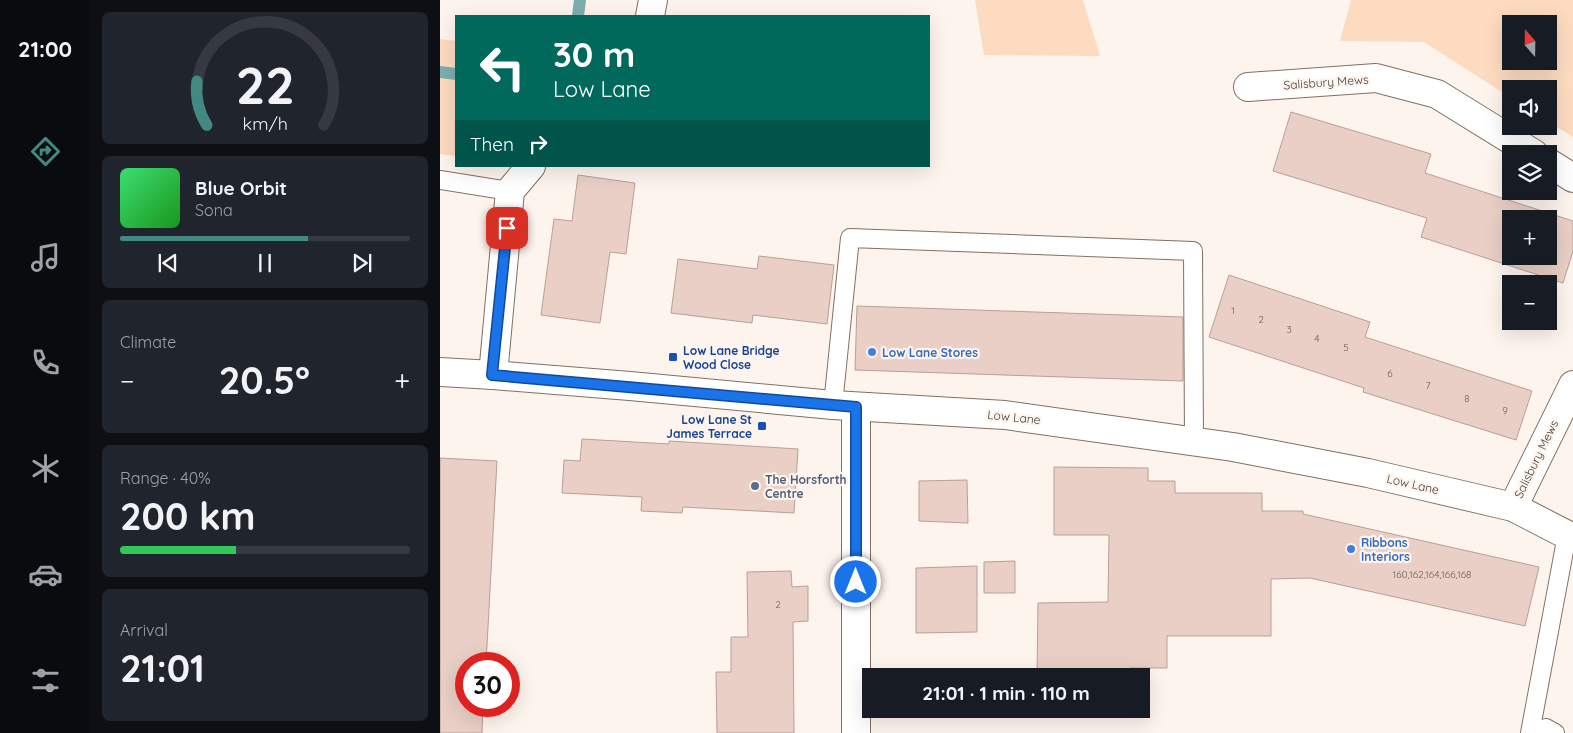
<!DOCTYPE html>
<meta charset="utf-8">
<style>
:root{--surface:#171b24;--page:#20242c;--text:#f1f3f6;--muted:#9ea1a6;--line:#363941;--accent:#438983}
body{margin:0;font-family:Quicksand,sans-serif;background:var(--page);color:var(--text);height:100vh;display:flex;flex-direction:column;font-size:19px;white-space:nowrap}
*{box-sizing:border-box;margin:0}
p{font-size:16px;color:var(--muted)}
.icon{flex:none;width:28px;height:28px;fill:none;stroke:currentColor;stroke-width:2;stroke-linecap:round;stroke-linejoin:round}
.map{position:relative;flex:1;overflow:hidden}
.details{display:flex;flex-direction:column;gap:12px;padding:12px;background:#0d0f14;width:350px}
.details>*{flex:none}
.hud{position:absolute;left:15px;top:15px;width:475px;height:152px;border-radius:0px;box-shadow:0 5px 20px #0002;background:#00695c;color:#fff;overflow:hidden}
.needle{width:32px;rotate:340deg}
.tools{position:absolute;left:1062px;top:15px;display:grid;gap:10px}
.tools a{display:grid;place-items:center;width:55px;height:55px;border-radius:0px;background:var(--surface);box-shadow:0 5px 20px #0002;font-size:25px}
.speed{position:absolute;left:15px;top:652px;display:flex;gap:10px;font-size:25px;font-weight:700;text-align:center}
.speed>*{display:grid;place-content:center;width:65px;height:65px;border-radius:50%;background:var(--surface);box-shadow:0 5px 20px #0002;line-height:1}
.speed .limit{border:8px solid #d22;background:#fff;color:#111}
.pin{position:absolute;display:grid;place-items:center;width:42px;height:42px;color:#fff;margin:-21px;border-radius:10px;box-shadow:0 2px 8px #0006}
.me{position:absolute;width:55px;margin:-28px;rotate:0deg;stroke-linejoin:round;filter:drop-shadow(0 0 4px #0008)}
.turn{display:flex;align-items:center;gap:18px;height:105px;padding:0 15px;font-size:22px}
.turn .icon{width:65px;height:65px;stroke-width:2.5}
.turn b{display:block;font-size:35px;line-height:42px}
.then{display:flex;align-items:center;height:48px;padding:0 15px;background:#0003;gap:10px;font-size:19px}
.big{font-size:38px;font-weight:700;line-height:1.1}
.details .tile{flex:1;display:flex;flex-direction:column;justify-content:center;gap:8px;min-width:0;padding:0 18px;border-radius:8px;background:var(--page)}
.details .dial{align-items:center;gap:0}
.dial svg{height:130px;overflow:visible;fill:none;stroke:var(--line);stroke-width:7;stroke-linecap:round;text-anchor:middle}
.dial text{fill:var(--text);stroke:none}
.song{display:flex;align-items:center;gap:15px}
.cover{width:60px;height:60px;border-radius:8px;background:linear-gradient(135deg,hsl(140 70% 55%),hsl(120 70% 35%))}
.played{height:5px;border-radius:2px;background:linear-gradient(90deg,var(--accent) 65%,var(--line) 65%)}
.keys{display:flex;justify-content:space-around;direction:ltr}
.heat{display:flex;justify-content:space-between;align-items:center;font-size:28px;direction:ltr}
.charge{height:8px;border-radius:4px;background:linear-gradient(90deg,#34c759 40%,var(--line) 0)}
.trip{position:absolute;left:422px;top:668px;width:288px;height:50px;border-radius:0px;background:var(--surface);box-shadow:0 5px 20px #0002;font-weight:700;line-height:50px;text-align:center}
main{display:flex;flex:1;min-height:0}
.tabs{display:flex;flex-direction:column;width:90px;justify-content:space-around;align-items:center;background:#090b0e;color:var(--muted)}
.tabs .icon{width:35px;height:35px}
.tabs .on{color:var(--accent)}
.tabs b{font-size:22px;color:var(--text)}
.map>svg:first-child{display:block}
</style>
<main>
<nav class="tabs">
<b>21:00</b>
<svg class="icon on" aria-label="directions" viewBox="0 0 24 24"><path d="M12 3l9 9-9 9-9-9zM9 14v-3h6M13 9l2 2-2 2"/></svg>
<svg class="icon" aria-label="music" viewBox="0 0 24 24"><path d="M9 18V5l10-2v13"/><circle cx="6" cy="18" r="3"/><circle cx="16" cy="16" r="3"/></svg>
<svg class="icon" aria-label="phone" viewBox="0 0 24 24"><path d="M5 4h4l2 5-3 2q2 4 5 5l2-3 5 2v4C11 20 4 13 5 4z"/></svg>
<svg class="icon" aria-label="climate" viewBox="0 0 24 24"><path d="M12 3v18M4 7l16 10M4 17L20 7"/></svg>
<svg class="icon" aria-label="car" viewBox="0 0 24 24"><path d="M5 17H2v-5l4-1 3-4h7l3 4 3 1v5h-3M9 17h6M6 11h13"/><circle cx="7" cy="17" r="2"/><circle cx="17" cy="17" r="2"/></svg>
<svg class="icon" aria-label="filters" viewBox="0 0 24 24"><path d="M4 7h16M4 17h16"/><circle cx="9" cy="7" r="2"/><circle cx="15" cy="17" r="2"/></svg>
</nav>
<section class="details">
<div class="tile dial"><svg viewBox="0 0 100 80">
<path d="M14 69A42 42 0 1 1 86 69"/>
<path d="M14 69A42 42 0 0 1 8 42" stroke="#438983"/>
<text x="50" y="56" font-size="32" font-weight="700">22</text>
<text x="50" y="72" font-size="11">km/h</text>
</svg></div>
<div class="tile">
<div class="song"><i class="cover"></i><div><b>Blue Orbit</b><p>Sona</p></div></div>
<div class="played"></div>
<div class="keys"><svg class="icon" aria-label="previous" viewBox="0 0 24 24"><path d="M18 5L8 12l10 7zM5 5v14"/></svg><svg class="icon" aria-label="pause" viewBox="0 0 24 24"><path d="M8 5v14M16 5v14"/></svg><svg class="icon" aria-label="next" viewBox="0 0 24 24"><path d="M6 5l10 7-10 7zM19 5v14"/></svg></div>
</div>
<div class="tile"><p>Climate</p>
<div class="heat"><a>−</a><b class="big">20.5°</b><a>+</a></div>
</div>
<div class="tile"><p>Range · 40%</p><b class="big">200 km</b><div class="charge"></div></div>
<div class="tile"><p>Arrival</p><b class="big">21:01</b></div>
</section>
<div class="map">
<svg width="1133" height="733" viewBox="0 0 1133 733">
<rect width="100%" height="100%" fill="#fdf4ed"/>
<g fill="#fcdbc0" fill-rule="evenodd">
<path d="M 535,0 L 643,0 L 660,56 L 544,55 Z"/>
<path d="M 911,0 L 1133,0 L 1133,137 L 1109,122 L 1109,89 L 1071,89 L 1071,98 L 984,42 L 900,41 ZM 1071,24 L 1109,24 L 1109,61 L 1071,61 Z"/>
<path d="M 0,39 L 16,41 L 16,156 L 0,154 Z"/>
</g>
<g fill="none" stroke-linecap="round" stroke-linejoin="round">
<g stroke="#7daeae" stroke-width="12">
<path d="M 138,16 L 140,0"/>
<path d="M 0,72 L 16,74"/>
</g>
</g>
<g fill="#e9cfc6" stroke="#b89f97" fill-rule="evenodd">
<path d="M 851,112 L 991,154 L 985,173 L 1133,221 L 1133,251 L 1123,283 L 981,237 L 987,218 L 833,171 ZM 1071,219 L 1109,219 L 1109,256 L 1071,256 Z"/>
<path d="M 138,175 L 195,183 L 186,254 L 170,252 L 160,323 L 101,315 L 114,219 L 132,221 Z"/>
<path d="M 319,256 L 394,265 L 387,324 L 313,315 L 312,323 L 231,313 L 238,259 L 317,269 Z"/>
<path d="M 789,275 L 930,322 L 925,337 L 1092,391 L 1076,440 L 923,392 L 924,388 L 769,337 Z"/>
<path d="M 417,306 L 743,317 L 743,381 L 415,370 Z"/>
<path d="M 142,439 L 229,444 L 229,441 L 358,449 L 354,513 L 243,507 L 242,513 L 201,511 L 202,497 L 122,493 L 124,460 L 140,461 Z"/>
<path d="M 0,458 L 57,461 L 46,664 L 26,664 L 26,706 L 43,706 L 42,733 L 0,733 Z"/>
<path d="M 614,467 L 708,468 L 708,481 L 735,481 L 735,493 L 822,493 L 822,511 L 863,511 L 863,514 L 1099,567 L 1085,626 L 870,578 L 831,579 L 831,636 L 727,636 L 727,668 L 690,668 L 690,676 L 597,676 L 598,603 L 668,602 L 669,535 L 614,535 Z"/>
<path d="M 527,480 L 528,523 L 479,521 L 479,481 Z"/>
<path d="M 575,561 L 575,593 L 544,593 L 544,562 Z"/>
<path d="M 537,566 L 537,632 L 476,633 L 476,568 Z"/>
<path d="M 351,571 L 352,587 L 368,586 L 368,621 L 353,622 L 354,733 L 277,733 L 276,672 L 291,672 L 291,637 L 308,637 L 307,572 Z"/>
</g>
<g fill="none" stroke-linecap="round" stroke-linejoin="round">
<g stroke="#827061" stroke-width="20">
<g id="lane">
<path d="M 0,180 L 70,191"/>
<path d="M 393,405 L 410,238 L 753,251 L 754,441"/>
<path d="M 1106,728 L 1115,733"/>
<path d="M 1090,733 L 1127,535"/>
</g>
</g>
<g stroke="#827061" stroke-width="30">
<g id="street">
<path d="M 210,16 L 213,0"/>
<path d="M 808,87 L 936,78 L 997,94 L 1094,154"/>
<path d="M 1109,163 L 1133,178"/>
<path d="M 53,375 L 70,191 L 91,166"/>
<path d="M 1073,507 L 1133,385"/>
<path d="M 416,733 L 416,407"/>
</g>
</g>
<g stroke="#827061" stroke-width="30">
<path id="secondary" d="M 0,372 L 53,375 L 190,386 L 393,405 L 565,415 L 793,447 L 928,473 L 1073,507 L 1133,538"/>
</g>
<use href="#lane" stroke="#fff" stroke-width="18"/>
<use href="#street" stroke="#fff" stroke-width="28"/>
<use href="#secondary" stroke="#fff" stroke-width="28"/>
</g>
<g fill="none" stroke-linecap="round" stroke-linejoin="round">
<g stroke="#114b97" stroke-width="12">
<path id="route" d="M 67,228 L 52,375 L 416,407 L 416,582"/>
</g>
<use href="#route" stroke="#1a73e8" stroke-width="9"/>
</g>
<g fill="#3f7fe0" stroke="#fdf4ed" stroke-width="2">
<circle cx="432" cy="352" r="5"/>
<circle cx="911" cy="549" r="5"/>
</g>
<g fill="#1a4fb4" stroke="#fdf4ed" stroke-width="2">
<rect x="228" y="352" width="10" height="10" rx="2.5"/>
<rect x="317" y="421" width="10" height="10" rx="2.5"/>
</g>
<circle fill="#5c6f8a" stroke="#fdf4ed" stroke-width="2" cx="315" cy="486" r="5"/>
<g text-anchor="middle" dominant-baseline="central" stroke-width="4.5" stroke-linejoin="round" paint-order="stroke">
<g font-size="10" fill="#6c5f58">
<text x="793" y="310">1</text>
<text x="821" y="319">2</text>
<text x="849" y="329">3</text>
<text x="877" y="338">4</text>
<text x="906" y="347">5</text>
<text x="950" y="373">6</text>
<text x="988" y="385">7</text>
<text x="1027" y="398">8</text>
<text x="1065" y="410">9</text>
<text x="992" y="574">160,162,164,166,168</text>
<text x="338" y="604">2</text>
</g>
<g font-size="12" fill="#423a34" stroke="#fdf4ed">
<text transform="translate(886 82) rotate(-4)">Salisbury Mews</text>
<text transform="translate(574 417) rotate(6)">Low Lane</text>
<text transform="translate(1096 459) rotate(-64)">Salisbury Mews</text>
<text transform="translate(973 484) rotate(13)">Low Lane</text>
</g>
<g font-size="12" font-weight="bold" fill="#164399" stroke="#fdf4ed" text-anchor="start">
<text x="243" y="350">Low Lane Bridge<tspan x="243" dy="14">Wood Close</tspan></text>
<text x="312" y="419" text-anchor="end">Low Lane St<tspan x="312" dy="14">James Terrace</tspan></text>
</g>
<g font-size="12" font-weight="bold" fill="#366cbe" stroke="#fdf4ed" text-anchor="start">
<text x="442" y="352">Low Lane Stores</text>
<text x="921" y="542">Ribbons<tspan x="921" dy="14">Interiors</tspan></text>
</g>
<g font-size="12" font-weight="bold" fill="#4e5e75" stroke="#fdf4ed" text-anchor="start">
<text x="325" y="479">The Horsforth<tspan x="325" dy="14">Centre</tspan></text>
</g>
</g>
</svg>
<div class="tools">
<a><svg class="needle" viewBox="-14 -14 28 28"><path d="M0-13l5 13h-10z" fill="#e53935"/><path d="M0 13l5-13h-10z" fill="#9ea1a6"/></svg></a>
<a><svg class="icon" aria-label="sound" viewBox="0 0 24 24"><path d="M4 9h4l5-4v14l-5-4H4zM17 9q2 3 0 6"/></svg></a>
<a><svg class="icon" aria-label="layers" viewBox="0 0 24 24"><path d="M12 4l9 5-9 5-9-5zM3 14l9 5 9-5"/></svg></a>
<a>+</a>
<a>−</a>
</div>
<div class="speed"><div class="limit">30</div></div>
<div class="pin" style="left:67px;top:228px;background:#d93025"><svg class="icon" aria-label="arrive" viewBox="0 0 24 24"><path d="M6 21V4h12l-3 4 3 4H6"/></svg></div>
<svg class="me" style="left:416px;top:582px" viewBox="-20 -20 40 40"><circle r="17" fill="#1a73e8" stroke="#fff" stroke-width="3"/><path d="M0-11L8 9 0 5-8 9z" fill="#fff"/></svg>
<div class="trip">21:01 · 1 min · 110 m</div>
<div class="hud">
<div class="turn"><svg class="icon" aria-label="left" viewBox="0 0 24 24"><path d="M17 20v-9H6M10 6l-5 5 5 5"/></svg><div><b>30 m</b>Low Lane</div></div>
<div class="then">Then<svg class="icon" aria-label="right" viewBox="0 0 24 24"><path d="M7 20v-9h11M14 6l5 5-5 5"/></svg></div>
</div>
</div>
</main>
